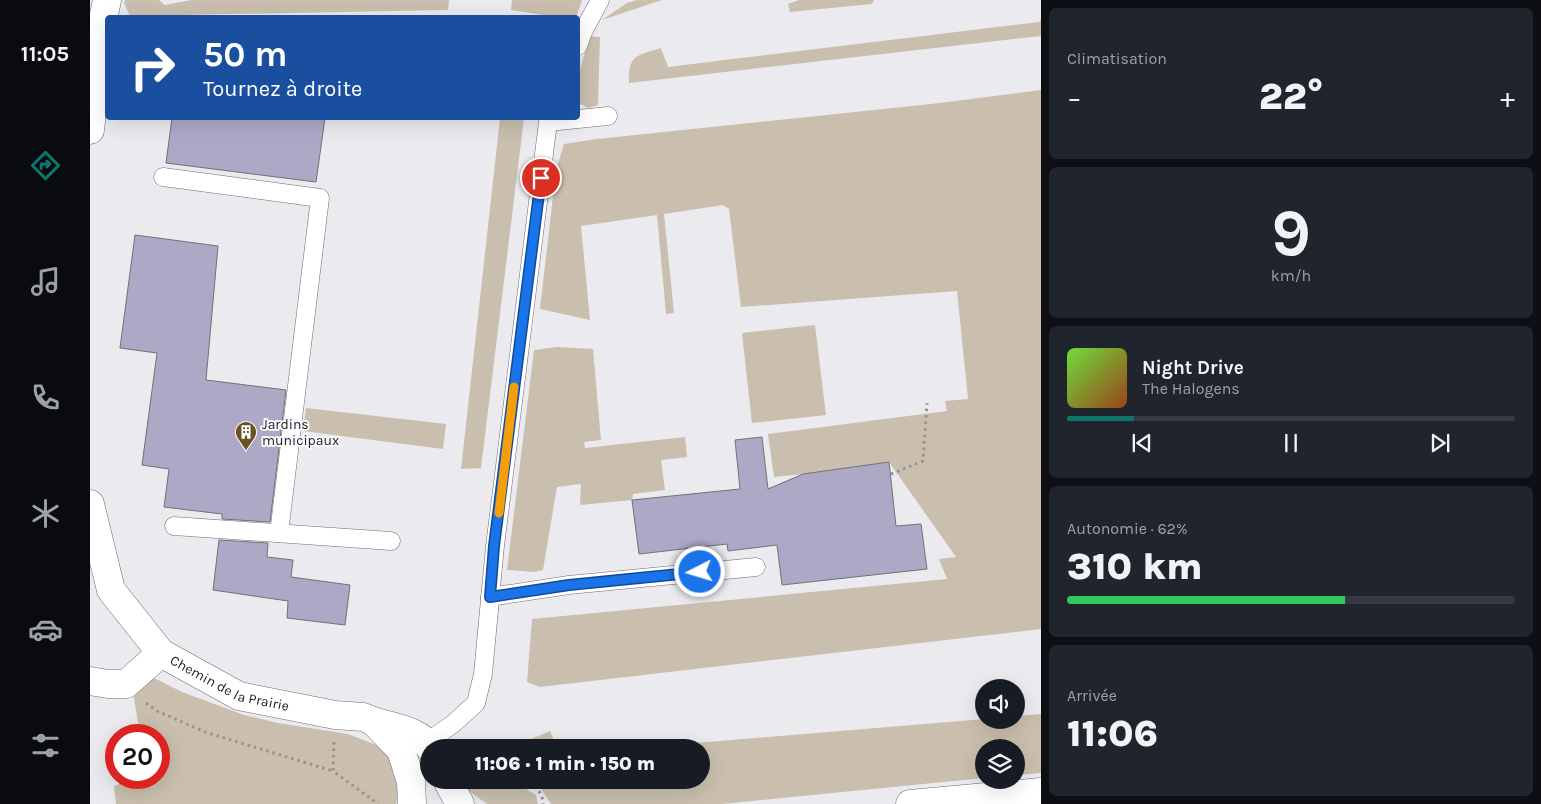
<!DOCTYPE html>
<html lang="fr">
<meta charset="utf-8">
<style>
:root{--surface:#171b24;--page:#20242c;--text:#f1f3f6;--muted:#9ea1a6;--line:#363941;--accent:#0f766e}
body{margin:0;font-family:Karla,sans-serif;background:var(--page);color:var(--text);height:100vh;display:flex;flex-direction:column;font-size:19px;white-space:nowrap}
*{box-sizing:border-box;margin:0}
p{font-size:16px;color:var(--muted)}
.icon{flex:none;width:28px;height:28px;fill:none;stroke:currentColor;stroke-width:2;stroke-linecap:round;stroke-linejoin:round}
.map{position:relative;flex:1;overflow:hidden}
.sheet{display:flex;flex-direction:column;gap:8px;padding:8px;background:#0d0f14;width:500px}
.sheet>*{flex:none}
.top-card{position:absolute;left:15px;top:15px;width:475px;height:105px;border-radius:5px;box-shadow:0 5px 20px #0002;background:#1a4fa0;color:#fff;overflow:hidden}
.fabs{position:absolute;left:885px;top:679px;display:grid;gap:10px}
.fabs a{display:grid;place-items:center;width:50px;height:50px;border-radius:50%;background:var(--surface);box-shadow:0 5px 20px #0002;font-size:25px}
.speed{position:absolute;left:15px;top:724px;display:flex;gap:10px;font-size:25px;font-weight:700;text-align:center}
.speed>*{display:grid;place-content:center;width:65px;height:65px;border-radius:50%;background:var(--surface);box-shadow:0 5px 20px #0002;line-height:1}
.speed .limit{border:8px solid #d22;background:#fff;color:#111}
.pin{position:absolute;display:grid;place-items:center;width:42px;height:42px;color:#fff;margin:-21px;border:2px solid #fff;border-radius:50%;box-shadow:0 1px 5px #0007}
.me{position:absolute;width:55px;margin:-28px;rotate:265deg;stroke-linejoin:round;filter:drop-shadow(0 0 4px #0008)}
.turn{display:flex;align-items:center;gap:18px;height:105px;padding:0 15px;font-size:22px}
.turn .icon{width:65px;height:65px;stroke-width:2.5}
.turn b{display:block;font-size:35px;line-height:42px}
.big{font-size:38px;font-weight:800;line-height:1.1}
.sheet .tile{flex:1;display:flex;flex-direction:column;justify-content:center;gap:8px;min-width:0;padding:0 18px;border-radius:8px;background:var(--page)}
.sheet .dial{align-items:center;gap:0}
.dial b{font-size:65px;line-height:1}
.song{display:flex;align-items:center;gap:15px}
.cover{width:60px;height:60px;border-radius:8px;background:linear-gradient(135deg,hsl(100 70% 55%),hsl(20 70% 35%))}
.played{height:5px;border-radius:2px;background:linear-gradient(90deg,var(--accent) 15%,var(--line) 15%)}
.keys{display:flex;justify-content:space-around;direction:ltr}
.heat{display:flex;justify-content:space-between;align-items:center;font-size:28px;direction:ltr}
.charge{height:8px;border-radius:4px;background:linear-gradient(90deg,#34c759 62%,var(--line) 0)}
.trip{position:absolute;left:330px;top:739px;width:290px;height:50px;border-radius:25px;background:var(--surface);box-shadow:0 5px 20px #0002;font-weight:800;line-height:50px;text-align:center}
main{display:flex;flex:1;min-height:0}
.menu{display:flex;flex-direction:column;width:90px;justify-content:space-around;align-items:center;background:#090b0e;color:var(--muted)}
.menu .icon{width:35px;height:35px}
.menu .selected{color:var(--accent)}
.menu b{font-size:22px;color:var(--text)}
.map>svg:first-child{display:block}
</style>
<main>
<nav class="menu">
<b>11:05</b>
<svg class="icon selected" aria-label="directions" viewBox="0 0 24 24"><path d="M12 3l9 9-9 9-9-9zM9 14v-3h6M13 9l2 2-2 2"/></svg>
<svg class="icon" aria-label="music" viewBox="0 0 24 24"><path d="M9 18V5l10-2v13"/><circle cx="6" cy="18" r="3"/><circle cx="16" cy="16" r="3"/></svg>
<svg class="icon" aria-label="phone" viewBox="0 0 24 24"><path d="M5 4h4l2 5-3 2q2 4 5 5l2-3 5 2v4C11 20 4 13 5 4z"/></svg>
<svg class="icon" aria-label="climate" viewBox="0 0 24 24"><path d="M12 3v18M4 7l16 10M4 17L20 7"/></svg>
<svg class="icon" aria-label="car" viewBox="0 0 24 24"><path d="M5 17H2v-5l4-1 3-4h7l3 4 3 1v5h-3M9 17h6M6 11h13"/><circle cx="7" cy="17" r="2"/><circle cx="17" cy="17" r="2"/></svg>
<svg class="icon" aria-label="filters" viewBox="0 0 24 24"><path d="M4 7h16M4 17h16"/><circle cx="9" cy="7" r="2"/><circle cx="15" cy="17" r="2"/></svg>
</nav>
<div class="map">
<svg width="951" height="804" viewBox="0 0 951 804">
<rect width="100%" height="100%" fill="#ebeaef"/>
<g fill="#cabfae">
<path d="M 35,0 L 69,0 L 75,5 L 101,0 L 359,0 L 358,10 L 40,16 L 34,3 Z"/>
<path d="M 422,0 L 492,0 L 486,18 L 465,17 L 421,10 Z"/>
<path d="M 547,0 L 572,0 L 512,20 L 537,3 Z"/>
<path d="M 709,0 L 784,0 L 782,4 L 700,12 L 698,4 Z"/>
<path d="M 951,20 L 951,36 L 539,83 C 538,54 547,56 571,48 L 578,67 L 949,22 Z"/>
<path d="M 500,36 L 510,37 L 508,105 L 499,108 L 488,103 L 488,76 Z"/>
<path d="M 951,90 L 951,629 L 450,687 L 437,682 L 442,619 L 857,579 L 849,559 L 866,557 L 799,462 L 713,474 L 684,477 L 678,434 L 857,411 L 855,401 L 878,399 L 867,291 L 651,307 L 639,209 L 633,205 L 574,214 L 584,313 L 576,314 L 567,215 L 491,226 L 500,320 L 450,309 L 466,170 L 474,144 L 507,139 L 841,104 Z"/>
<path d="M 410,118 L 434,118 L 391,468 L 371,469 Z"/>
<path d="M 725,325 L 736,415 L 662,423 L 652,333 Z"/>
<path d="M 467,347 L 503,349 L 511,440 L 494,442 L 495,448 L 595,437 L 597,457 L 571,460 L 575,490 L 543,494 L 542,500 L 490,505 L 491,484 L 467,487 L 453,570 L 444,572 L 417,570 L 444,350 Z"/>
<path d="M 216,408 L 356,424 L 353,449 L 213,431 Z"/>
<path d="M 58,675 L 92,692 L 154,715 L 188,723 L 258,734 L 289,746 L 301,759 L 311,780 L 306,804 L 26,804 L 24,786 L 47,778 L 69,778 L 69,735 L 50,735 L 43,692 Z"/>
<path d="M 951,714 L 951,773 L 926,775 L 926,748 L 894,748 L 894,778 L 632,804 L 461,804 L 445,780 L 611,780 L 611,748 L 556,747 L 894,719 L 926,720 L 926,716 Z"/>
<path d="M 460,731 L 465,743 L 465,747 L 436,747 L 434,742 Z"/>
<path d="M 370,780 L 408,781 L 428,784 L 446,795 L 448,804 L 397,804 L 376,789 Z"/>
</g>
<g fill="#ada8c6" stroke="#717175">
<path d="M 82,118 L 235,118 L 226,182 L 76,163 Z"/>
<path d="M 45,235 L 128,246 L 116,380 L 196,390 L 180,522 L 132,519 L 132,514 L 74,507 L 79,469 L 52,465 L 67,353 L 30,348 Z"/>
<path d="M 672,437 L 678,489 L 713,474 L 799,462 L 806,526 L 831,524 L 837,569 L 692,585 L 687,545 L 638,551 L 637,544 L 549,554 L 542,500 L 650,489 L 645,440 Z"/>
<path d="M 129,540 L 178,543 L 177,557 L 203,560 L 201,577 L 260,585 L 255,625 L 197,618 L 198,601 L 123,590 Z"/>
</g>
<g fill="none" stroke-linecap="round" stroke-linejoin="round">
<g stroke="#6d6c71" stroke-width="19">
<g id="service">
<path d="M 488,46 L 493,32 L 510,0"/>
<path d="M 73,177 L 230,198 L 189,533"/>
<path d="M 84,526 L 301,541"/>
<path d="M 400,597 L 479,585 L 666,567"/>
<path d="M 337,742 L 363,724 L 386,703 L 393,674 L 405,546 L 458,122 L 518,116"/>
</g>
</g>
<g stroke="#6d6c71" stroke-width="29">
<path id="minor" d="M 0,681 L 18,684 L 36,684 L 71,653"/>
</g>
<g stroke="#6d6c71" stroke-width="29">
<g id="tertiary">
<path d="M 0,130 L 12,24 L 17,0"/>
<path id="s1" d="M 0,504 L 21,590 L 71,653 L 149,696 L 245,715 L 273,717 L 283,721 L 311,750 L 321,782 L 322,804"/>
<path d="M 286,722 C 303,727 331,731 340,748"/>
<path d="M 357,780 L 370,804"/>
</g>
</g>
<g stroke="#6d6c71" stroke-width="29">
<path id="secondary" d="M 820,804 L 951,792"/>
</g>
<g stroke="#949397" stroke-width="3" stroke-dasharray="2.5 4" stroke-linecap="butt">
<path d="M 801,474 L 833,461 L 837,403"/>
<path d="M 56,703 L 67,711 L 115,732 L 243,771"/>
<path d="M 244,742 L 243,771 L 288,804"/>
<path d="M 429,748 L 429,747"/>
<path d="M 433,780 C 443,785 453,791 453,804"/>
</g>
<use href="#service" stroke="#fff" stroke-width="18"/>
<use href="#minor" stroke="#fff" stroke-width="28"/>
<use href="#tertiary" stroke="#fff" stroke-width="28"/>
<use href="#secondary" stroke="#fff" stroke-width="28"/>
</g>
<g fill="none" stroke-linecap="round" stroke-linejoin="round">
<g stroke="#114b97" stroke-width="12">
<path id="route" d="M 451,178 L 404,546 L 400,597 L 479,585 L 610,572"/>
</g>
<use href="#route" stroke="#1a73e8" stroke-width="9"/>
<path stroke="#f59e0b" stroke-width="9" d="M 409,513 L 424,387"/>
</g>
<defs>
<g id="building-pin" transform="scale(1.125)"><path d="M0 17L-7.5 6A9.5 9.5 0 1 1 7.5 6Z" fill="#6a5122" stroke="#f9f8fd"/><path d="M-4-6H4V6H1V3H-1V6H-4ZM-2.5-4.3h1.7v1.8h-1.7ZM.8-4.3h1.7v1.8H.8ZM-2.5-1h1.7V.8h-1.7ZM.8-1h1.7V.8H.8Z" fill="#fff"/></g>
</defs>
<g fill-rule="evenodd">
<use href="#building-pin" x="156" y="432"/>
</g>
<g text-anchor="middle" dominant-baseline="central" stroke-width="4" stroke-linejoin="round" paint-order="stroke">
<g font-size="14" fill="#1d1c1e" stroke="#f9f8fd" text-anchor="start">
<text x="172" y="424">Jardins<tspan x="172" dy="16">municipaux</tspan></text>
</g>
<g font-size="14" fill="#1d1c1e" stroke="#f9f8fd">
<text stroke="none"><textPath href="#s1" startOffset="245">Chemin de la Prairie</textPath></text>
</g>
</g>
</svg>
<div class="fabs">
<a><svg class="icon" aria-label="sound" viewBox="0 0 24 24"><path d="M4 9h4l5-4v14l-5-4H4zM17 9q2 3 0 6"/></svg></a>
<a><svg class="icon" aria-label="layers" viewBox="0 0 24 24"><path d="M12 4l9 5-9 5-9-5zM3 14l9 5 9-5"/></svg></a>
</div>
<div class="speed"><div class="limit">20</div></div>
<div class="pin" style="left:451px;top:178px;background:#d93025"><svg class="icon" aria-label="arrive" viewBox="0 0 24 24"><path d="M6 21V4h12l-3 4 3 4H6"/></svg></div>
<svg class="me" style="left:610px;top:572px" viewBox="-20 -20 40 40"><circle r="17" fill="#1a73e8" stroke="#fff" stroke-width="3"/><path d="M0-11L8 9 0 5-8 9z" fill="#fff"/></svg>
<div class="trip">11:06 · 1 min · 150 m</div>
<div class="top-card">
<div class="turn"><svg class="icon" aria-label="right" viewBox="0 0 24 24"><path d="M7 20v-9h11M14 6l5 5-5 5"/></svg><div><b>50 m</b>Tournez à droite</div></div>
</div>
</div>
<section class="sheet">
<div class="tile"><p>Climatisation</p>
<div class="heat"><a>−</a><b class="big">22°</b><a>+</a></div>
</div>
<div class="tile dial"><b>9</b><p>km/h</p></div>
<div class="tile">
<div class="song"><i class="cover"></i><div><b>Night Drive</b><p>The Halogens</p></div></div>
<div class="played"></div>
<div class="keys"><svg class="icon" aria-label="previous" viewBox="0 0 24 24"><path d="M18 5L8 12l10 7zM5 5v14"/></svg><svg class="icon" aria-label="pause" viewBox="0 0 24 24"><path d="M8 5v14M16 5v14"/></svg><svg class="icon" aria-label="next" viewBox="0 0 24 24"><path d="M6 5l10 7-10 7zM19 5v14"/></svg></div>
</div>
<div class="tile"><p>Autonomie · 62%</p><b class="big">310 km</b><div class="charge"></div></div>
<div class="tile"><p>Arrivée</p><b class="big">11:06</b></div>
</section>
</main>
